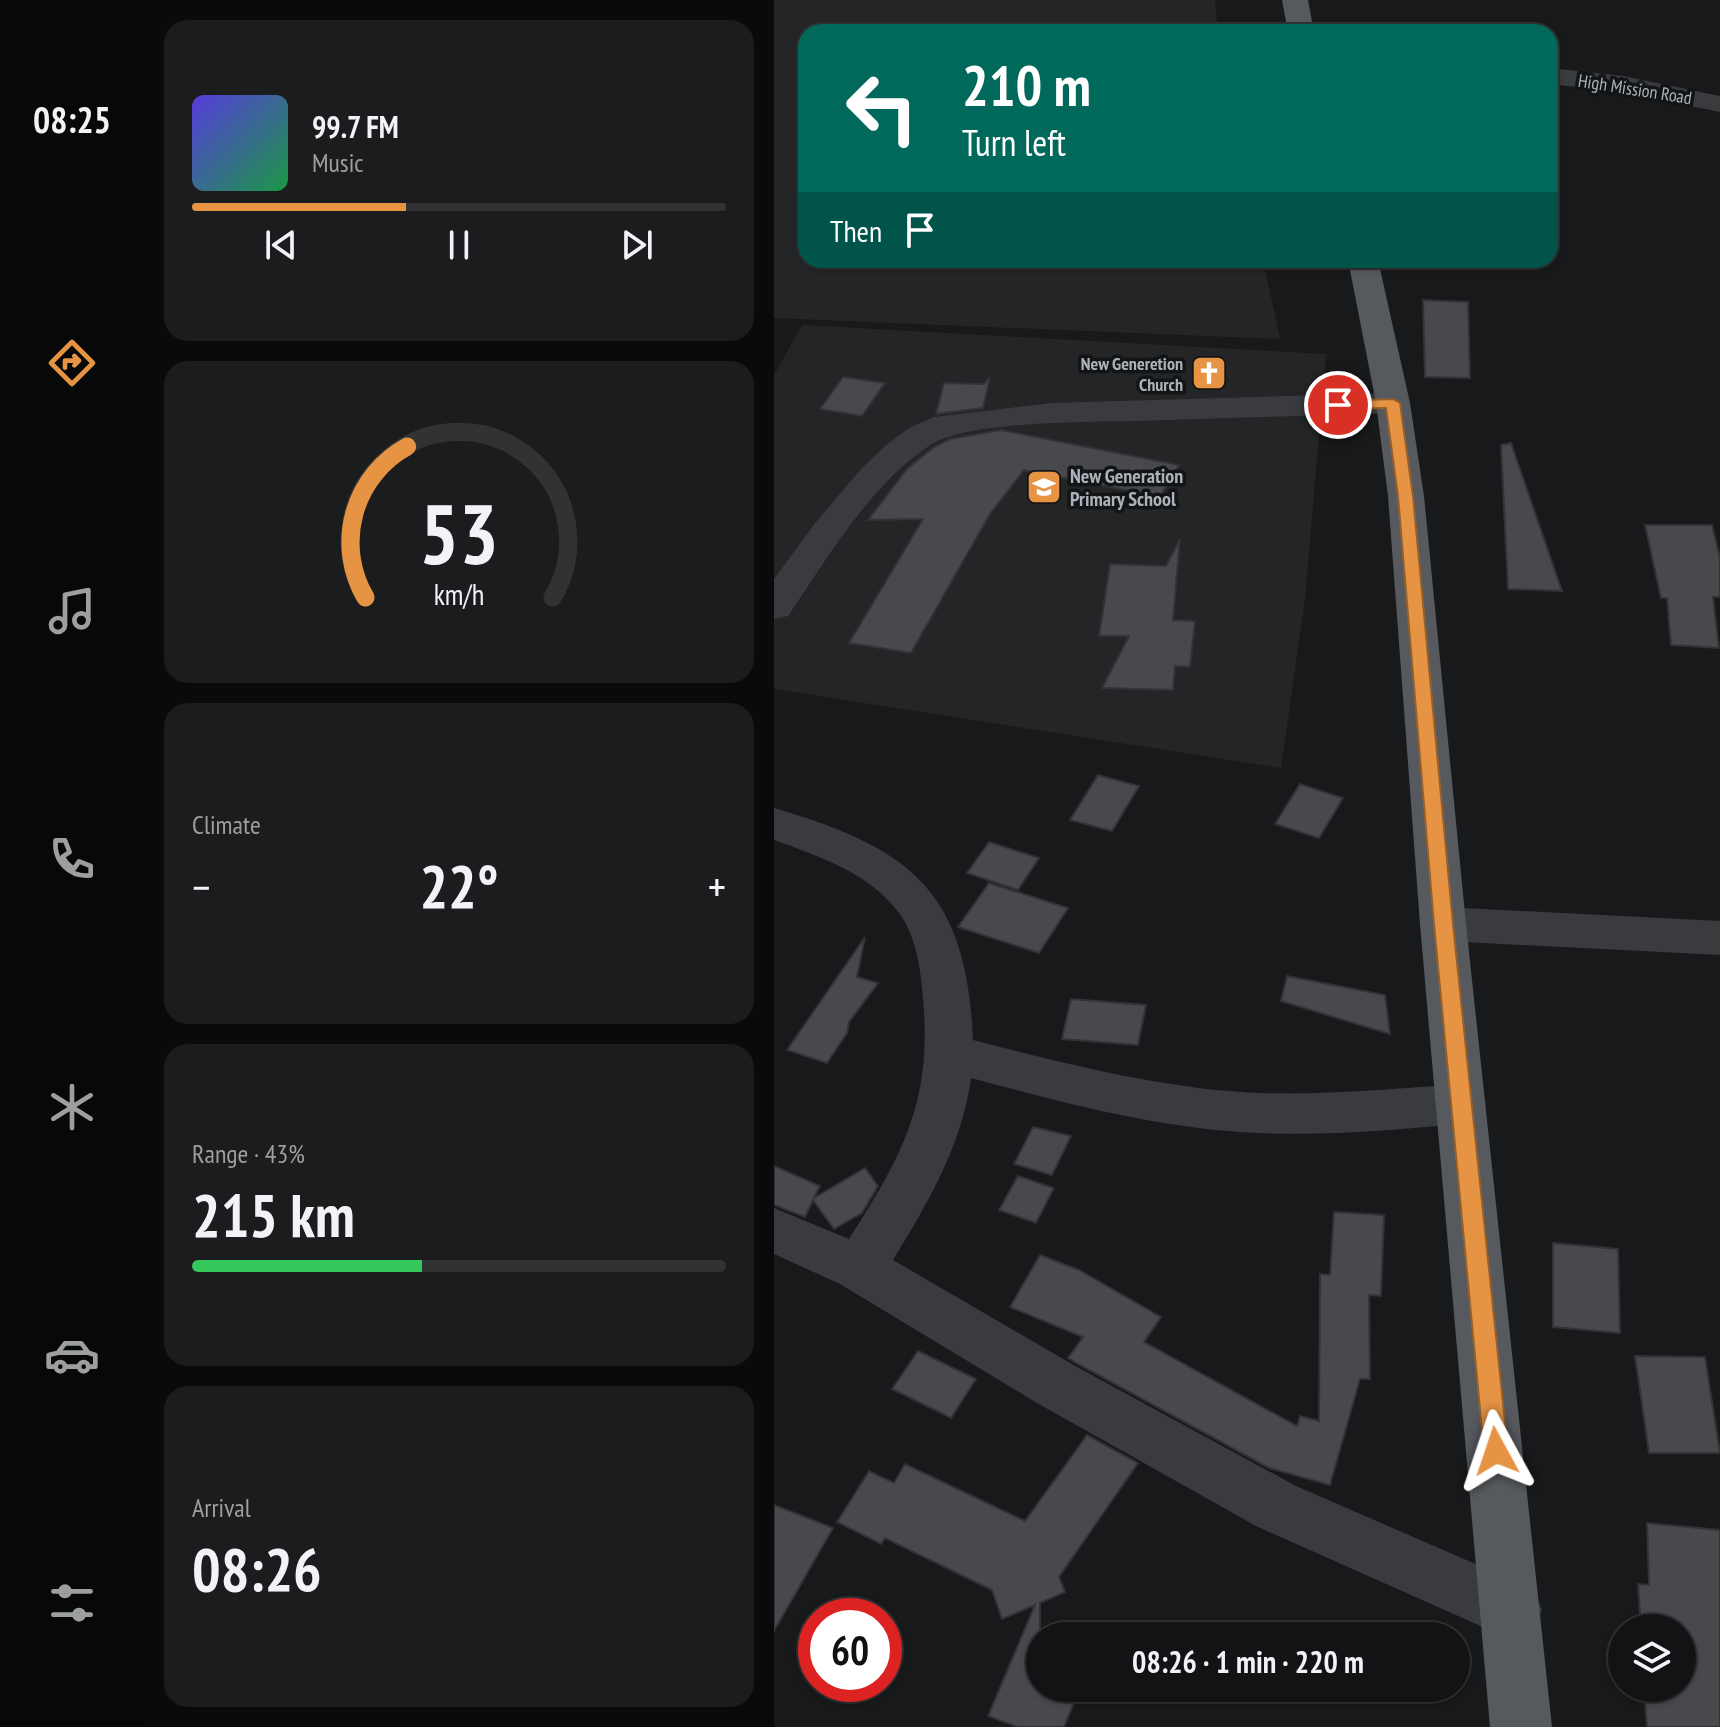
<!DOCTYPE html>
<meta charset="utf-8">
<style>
:root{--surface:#121314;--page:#1b1c1d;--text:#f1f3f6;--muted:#9c9ea0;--line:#313234;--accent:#e69344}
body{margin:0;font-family:"PT Sans Narrow",sans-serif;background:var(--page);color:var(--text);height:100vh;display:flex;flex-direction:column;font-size:30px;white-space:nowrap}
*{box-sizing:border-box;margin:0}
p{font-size:26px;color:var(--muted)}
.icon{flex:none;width:44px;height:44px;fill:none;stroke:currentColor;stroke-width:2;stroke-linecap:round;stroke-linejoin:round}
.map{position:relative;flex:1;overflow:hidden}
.sheet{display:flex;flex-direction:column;gap:20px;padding:20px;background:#0a0a0b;width:630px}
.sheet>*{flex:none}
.guide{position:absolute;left:24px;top:24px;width:760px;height:244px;border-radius:24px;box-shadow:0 2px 6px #0004,0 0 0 2px var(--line);background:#00695c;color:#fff;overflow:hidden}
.controls{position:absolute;left:834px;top:1614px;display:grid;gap:16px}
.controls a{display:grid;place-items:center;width:88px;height:88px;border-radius:50%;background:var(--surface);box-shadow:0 2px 6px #0004,0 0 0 2px var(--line);font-size:40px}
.speed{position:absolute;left:24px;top:1598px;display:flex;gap:16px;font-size:40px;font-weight:700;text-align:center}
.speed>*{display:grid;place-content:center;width:104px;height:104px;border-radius:50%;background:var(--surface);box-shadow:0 2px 6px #0004,0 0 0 2px var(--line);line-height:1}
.speed .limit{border:12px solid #d22;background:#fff;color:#111}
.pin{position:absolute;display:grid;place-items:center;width:68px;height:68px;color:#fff;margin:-34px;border:4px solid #fff;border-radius:50%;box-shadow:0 2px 8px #0007}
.me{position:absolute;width:88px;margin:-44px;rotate:355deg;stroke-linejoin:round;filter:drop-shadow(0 0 6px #0008)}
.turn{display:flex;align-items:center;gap:28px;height:168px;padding:0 32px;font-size:36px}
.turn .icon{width:104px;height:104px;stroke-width:2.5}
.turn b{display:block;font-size:56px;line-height:68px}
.then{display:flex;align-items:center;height:76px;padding:0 32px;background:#0003;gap:16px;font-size:30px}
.big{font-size:60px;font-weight:700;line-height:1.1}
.sheet .widget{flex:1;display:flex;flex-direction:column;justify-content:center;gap:12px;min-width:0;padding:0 28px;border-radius:24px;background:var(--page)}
.sheet .dial{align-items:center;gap:0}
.dial svg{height:208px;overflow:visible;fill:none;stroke:var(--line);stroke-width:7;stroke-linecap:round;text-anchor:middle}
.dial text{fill:var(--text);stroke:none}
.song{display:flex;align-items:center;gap:24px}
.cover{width:96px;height:96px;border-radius:12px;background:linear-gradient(135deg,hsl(250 70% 55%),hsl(140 70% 35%))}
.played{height:8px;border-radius:4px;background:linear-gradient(90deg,var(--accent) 40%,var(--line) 40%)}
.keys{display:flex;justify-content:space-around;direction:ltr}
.heat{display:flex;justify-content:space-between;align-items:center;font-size:44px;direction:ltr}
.charge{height:12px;border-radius:6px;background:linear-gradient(90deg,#34c759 43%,var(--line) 0)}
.trip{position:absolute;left:252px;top:1622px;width:444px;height:80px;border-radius:40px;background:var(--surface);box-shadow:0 2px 6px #0004,0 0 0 2px var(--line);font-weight:700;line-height:80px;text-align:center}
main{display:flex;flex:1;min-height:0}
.menu{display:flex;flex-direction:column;width:144px;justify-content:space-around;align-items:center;background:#070808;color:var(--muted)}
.menu .icon{width:56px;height:56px}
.menu .selected{color:var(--accent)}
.menu b{font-size:36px;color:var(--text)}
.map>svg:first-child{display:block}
</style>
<main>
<nav class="menu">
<b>08:25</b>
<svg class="icon selected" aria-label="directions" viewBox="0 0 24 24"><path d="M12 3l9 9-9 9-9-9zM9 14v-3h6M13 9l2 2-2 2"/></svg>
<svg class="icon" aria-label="music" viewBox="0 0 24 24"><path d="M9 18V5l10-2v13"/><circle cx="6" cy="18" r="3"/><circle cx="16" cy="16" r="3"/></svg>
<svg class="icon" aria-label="phone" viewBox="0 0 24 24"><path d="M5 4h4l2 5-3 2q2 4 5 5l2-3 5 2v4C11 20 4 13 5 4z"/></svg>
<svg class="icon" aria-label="climate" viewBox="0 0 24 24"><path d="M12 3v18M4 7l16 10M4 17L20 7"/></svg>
<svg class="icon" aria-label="car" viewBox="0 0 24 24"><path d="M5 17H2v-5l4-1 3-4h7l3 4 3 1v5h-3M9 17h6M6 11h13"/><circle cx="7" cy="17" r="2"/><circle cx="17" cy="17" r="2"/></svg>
<svg class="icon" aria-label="filters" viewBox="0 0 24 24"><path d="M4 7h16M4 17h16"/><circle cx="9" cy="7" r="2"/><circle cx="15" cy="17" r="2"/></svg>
</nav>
<section class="sheet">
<div class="widget">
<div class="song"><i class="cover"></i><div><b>99.7 FM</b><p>Music</p></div></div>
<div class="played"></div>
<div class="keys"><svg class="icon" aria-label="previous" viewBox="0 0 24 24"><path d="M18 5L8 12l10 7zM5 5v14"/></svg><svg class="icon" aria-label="pause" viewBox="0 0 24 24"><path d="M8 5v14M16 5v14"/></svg><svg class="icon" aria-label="next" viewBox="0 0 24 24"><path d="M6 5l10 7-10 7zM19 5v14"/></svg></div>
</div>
<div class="widget dial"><svg viewBox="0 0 100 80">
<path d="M14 69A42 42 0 1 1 86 69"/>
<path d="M14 69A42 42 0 0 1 30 11" stroke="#e69344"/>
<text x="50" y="56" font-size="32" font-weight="700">53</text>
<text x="50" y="72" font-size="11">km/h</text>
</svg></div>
<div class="widget"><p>Climate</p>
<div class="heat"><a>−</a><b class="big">22°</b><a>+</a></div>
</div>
<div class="widget"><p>Range · 43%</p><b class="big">215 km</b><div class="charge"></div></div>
<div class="widget"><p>Arrival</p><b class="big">08:26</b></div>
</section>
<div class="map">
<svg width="946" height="1727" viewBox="0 0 946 1727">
<rect width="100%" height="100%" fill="#18191a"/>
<g fill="#242527">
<path d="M 0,0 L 441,0 L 444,32 L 32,32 L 32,260 L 489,260 L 506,339 L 0,318 Z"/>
<path d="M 28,325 L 552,354 L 531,599 L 507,768 L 0,689 L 0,375 Z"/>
</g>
<g fill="#47494d" stroke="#323336" stroke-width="2">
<path d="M 649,300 L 694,302 L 696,378 L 651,377 Z"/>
<path d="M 69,377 L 111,383 L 88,416 L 46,409 Z"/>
<path d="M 216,377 L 209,408 L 162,414 L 170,383 L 210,384 Z"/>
<path d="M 227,430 L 405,465 L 386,497 L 250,470 L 216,514 L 137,653 L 75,643 L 149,519 L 94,520 L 133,469 L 160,447 L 176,439 Z"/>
<path d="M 737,443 L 788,591 L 734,589 L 727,445 Z"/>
<path d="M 871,525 L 938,525 L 946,558 L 946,597 L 939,597 L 945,648 L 897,645 L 893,598 L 887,598 Z"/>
<path d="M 406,539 L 399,620 L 421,621 L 416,667 L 401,666 L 399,690 L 328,688 L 355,636 L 325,636 L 336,564 L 392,566 Z"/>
<path d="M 324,775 L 365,786 L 338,831 L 296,820 Z"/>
<path d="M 526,784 L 569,798 L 545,838 L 501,824 Z"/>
<path d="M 215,842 L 265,858 L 244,890 L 193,873 Z"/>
<path d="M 215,883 L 294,908 L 265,953 L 184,927 Z"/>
<path d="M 91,937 L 83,977 L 104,983 L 75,1022 L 73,1033 L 53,1063 L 13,1050 Z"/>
<path d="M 513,976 L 611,995 L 616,1034 L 507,1001 Z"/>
<path d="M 297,999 L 372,1005 L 364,1045 L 288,1039 Z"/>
<path d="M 259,1127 L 297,1136 L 278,1175 L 240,1164 Z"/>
<path d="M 0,1166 L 46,1186 L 40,1198 L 91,1168 L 104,1186 L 88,1213 L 60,1229 L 39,1200 L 31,1217 L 0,1205 Z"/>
<path d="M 244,1176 L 280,1188 L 262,1223 L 225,1210 Z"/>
<path d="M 560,1212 L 610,1215 L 607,1296 L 595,1295 L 596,1379 L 586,1379 L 556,1485 L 495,1468 L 304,1364 L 294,1358 L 309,1337 L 236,1307 L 266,1255 L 305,1270 L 387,1317 L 370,1342 L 523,1426 L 526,1416 L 545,1421 L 546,1274 L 556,1275 Z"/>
<path d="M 779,1243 L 844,1249 L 846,1333 L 779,1327 Z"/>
<path d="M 144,1351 L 202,1379 L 177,1418 L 118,1389 Z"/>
<path d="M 861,1356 L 931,1357 L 946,1453 L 875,1453 Z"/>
<path d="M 313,1435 L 364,1463 L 285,1577 L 291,1592 L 266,1603 L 266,1688 L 306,1688 L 290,1727 L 244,1727 L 214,1716 L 261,1605 L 228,1619 L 218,1590 L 111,1538 L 107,1544 L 63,1522 L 95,1471 L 120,1483 L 131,1464 L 251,1521 Z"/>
<path d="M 0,1505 L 59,1528 L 0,1631 Z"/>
<path d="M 873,1523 L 946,1530 L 946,1727 L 873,1727 L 870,1688 L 908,1688 L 908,1628 L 867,1628 L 864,1584 L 875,1585 Z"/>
</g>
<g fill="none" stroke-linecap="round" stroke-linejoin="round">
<g fill="#393b3f" fill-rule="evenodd">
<path d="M 776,68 L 849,76 L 946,96 L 946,112 L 849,92 L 776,84 Z"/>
<path d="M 619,393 L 631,396 L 636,403 L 631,410 L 619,413 C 534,416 448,418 363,421 C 316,422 195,421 158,444 C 96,484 55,556 14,616 L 0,619 L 0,579 L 42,522 L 87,469 L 111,446 L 135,428 L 160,417 L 278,403 Z"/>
<path d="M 0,808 C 137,848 193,891 199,1040 C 293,1064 389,1089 486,1093 C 553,1095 620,1089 687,1084 L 704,1090 L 712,1104 L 704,1118 L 687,1124 C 620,1130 553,1136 485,1133 C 387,1129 291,1103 197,1078 C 188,1145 154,1203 119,1260 L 303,1367 L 522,1486 L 759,1589 L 768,1610 L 759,1631 L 738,1640 L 482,1526 L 263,1403 L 66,1284 L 0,1254 L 0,1208 L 75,1239 C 132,1150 160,1097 148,988 C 146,963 140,933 125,913 C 96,873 44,856 0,840 Z"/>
<path d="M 669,907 L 946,921 L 946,955 L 669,941 L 653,936 L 646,924 L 653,912 Z"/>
</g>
<g fill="#56595e" fill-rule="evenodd">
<path d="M 508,0 L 534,0 L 540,32 L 514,32 Z"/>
<path d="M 574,260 L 604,260 L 636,403 L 650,496 L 692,924 L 778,1727 L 716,1727 L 646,924 L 614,496 L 602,403 Z"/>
</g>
</g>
<path fill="#e69344" stroke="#96602c" stroke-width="2" d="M 619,399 L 626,403 L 639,496 L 679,924 L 734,1451 L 731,1459 L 722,1462 L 714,1459 L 710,1451 L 660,924 L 624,496 L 612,408 L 564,409 L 557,405 L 564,401 Z"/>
<defs>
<g id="church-square" transform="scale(1.8)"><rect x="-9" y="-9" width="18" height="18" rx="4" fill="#e69344" stroke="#131415"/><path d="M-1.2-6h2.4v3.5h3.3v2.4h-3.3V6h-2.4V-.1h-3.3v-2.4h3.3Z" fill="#fff"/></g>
<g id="school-square" transform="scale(1.8)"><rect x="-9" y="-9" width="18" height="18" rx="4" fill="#e69344" stroke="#131415"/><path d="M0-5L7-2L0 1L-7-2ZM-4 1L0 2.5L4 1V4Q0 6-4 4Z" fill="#fff"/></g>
</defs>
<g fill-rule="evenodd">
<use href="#church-square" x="435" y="373"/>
<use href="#school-square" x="270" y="487"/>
</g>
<g text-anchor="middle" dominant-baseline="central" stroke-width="7" stroke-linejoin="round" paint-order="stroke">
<g font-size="18" fill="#abb2b9" stroke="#131415">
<text transform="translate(861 89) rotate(9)">High Mission Road</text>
</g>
<g font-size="18" font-weight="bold" fill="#abb2b9" stroke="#131415" text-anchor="end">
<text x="409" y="363">New Generetion<tspan x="409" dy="21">Church</tspan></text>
</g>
<g font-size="20" font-weight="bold" fill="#abb2b9" stroke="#131415" text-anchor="start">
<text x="296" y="476">New Generation<tspan x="296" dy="23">Primary School</tspan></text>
</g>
</g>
</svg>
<div class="controls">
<a><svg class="icon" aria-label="layers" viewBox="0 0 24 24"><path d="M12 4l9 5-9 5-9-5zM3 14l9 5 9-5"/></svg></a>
</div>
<div class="speed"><div class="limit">60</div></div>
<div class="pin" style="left:564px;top:405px;background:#d93025"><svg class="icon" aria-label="arrive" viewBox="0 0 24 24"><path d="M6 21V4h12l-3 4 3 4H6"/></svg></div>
<svg class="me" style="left:722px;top:1451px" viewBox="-20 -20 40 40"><path d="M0-17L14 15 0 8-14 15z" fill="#e69344" stroke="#fff" stroke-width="4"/></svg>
<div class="trip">08:26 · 1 min · 220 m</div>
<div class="guide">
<div class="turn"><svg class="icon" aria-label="left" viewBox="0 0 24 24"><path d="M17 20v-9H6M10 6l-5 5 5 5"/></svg><div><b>210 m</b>Turn left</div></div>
<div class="then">Then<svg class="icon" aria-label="arrive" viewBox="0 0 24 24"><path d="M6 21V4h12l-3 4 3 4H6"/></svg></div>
</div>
</div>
</main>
